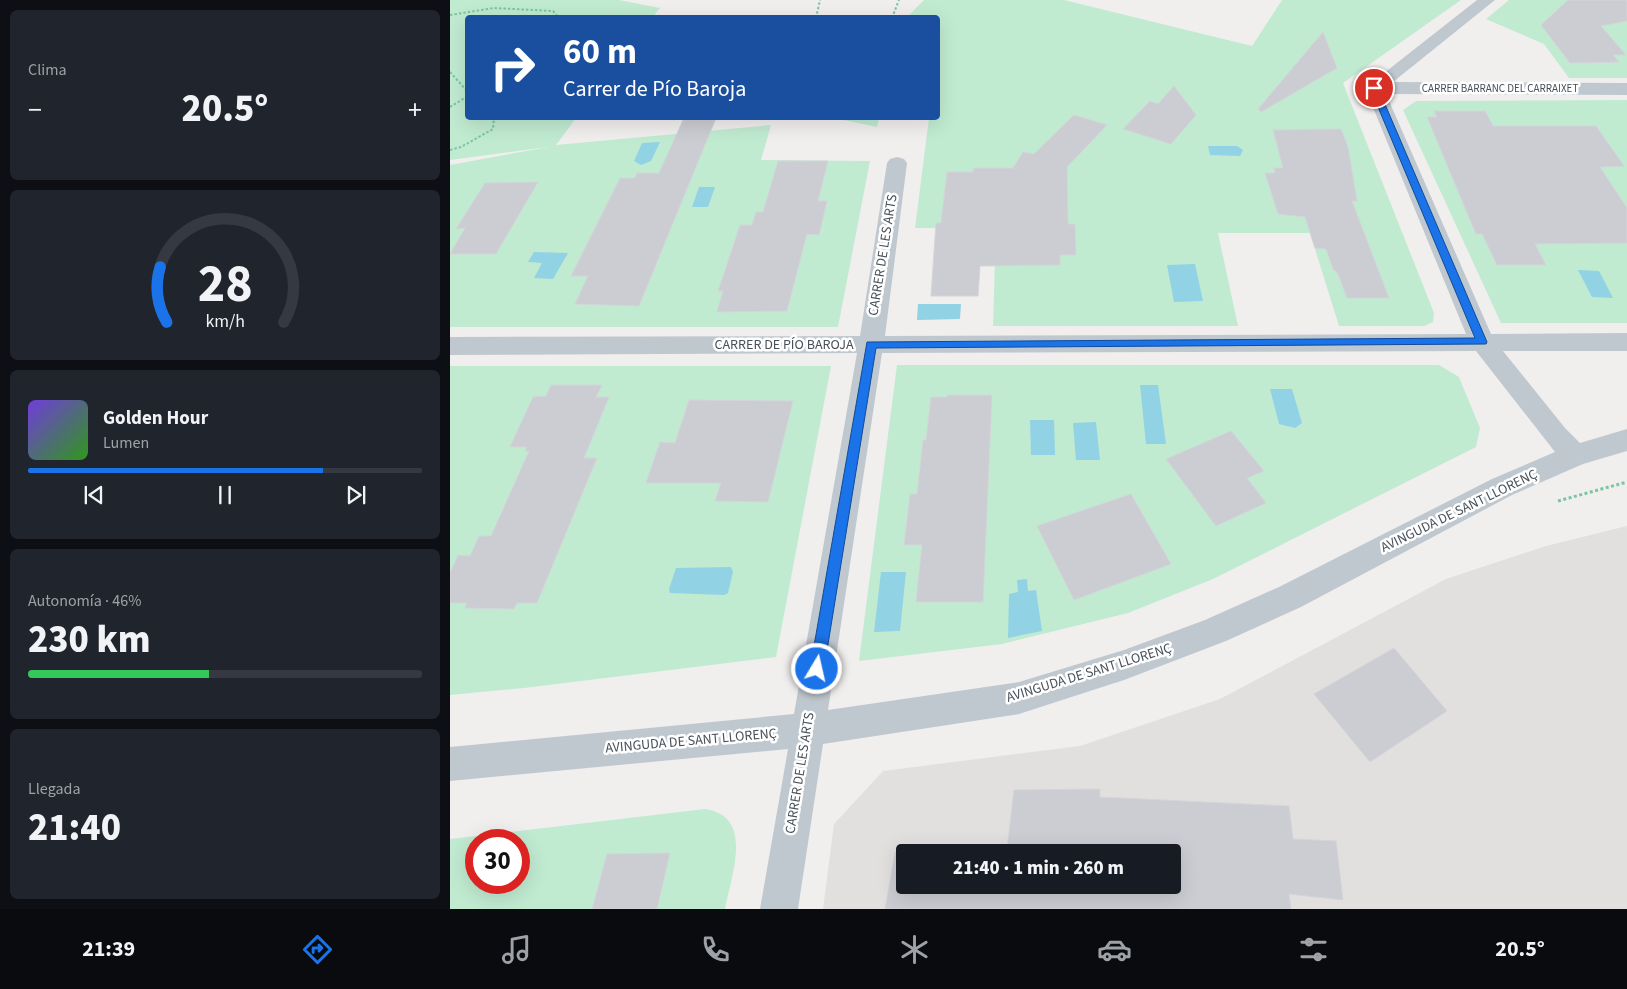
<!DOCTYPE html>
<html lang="es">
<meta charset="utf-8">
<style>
:root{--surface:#171b24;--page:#20242c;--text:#f1f3f6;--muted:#9ea1a6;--line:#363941;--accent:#1a73e8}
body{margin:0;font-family:"Source Sans 3",sans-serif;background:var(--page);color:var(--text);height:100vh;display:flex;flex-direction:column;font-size:19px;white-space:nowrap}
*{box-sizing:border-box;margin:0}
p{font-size:16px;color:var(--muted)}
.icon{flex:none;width:28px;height:28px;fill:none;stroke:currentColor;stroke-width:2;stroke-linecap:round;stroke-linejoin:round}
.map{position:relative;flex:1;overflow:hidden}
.panel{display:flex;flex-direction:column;gap:10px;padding:10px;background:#0d0f14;width:450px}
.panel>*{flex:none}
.top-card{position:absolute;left:15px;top:15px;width:475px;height:105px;border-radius:5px;box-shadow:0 5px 20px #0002;background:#1a4fa0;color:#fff;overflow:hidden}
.speed{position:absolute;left:15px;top:829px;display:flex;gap:10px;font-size:25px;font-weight:700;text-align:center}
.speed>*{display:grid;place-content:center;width:65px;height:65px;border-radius:50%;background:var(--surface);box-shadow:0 5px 20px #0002;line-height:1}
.speed .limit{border:8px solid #d22;background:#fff;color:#111}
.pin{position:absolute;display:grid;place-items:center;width:42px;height:42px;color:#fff;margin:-21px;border:2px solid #fff;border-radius:50%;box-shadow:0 1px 5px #0007}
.me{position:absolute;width:55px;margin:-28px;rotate:9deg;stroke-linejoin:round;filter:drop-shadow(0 0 4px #0008)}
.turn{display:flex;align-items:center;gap:18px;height:105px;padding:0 15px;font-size:22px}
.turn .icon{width:65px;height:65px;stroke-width:2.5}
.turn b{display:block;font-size:35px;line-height:42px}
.big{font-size:38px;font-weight:800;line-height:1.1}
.panel .tile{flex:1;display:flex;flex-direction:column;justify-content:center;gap:8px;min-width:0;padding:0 18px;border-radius:8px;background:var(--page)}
.panel .dial{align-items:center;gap:0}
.dial svg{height:130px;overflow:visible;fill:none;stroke:var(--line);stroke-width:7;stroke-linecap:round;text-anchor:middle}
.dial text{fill:var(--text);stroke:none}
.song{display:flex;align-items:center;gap:15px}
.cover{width:60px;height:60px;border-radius:8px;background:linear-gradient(135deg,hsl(260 70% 55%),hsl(110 70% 35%))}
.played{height:5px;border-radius:2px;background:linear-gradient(90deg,var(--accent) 75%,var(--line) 75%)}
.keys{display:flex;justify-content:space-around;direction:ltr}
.heat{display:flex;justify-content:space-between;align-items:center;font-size:28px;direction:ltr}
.charge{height:8px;border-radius:4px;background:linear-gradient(90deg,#34c759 46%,var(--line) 0)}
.trip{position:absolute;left:446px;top:844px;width:285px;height:50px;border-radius:5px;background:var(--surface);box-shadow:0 5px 20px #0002;font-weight:800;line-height:50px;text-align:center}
.menu{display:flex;height:80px;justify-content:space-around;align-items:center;background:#090b0e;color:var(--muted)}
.menu .icon{width:35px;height:35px}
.menu .on{color:var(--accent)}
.menu b{font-size:22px;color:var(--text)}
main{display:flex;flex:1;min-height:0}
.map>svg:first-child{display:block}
</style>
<main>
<section class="panel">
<div class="tile"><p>Clima</p>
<div class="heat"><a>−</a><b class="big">20.5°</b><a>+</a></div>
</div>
<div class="tile dial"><svg viewBox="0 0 100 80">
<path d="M14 69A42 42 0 1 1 86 69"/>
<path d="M14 69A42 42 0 0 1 10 35" stroke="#1a73e8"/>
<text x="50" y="56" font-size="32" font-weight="700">28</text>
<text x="50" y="72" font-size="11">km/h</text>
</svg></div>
<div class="tile">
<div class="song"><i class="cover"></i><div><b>Golden Hour</b><p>Lumen</p></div></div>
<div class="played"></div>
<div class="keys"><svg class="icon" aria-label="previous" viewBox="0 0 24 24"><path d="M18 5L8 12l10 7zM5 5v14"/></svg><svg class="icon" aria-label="pause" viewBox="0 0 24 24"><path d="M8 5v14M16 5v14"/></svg><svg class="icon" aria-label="next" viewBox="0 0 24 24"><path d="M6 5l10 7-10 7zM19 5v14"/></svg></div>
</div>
<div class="tile"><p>Autonomía · 46%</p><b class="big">230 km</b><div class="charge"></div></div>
<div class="tile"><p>Llegada</p><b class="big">21:40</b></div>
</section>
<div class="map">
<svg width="1177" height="909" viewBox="0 0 1177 909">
<rect width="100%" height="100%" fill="#f1eeee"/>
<path fill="#e2dfdf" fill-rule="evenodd" d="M 1177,526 L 1177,909 L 373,909 L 384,824 L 433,771 L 630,746 L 770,699 L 996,579 L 1096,546 ZM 455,852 L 722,852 L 722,885 L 455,885 Z"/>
<g fill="#c0ebd1" fill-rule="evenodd">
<path d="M 0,0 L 169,0 L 210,8 L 203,17 L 18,18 L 18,118 L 126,118 L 106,145 L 321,125 L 311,160 L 420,161 L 388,327 L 0,327 L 0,165 L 98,147 L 0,160 Z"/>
<path d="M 474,0 L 614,0 L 802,46 L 832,0 L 1011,0 L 893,83 L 984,313 L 983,322 L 974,326 L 889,326 L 860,233 L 768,233 L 788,326 L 543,326 L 546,228 L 465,228 L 479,118 L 488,118 L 488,18 L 456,18 Z"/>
<path d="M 1059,0 L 1177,0 L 1177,78 L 1119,78 L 1094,44 L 1036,19 Z"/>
<path d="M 1177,100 L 1177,323 L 1051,323 L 953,110 L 966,101 Z"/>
<path d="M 384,118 L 429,118 L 427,127 L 389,119 L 382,120 Z"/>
<path d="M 447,365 L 989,365 L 1009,377 L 1030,428 L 1026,447 L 763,579 L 678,613 L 552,644 L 409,661 Z"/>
<path d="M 0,366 L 381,366 L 326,657 L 74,688 L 0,695 Z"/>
<path d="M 255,809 C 305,816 281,876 275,909 L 0,909 L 0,839 ZM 26,840 L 69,840 L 69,882 L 26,882 Z"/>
</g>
<g fill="#91d2e4">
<path d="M 210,142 L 201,161 L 191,165 L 184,161 L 192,143 Z"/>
<path d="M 758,146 L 787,146 L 793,150 L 790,156 L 760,155 Z"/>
<path d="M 249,187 L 265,187 L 258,207 L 242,207 Z"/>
<path d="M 84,252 L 118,253 L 103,279 L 84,278 L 92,263 L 78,262 Z"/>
<path d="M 745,264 L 753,301 L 724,302 L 717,265 Z"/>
<path d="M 1128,270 L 1149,271 L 1163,298 L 1142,297 Z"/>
<path d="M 468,304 L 511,304 L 510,319 L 467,320 Z"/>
<path d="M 690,385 L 708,385 L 716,444 L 696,444 Z"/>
<path d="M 820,389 L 842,389 L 852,423 L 845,428 L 829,424 Z"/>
<path d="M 580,420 L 604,420 L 605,455 L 581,455 Z"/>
<path d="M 646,422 L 650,460 L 626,460 L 623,423 Z"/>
<path d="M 281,567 L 283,572 L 278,593 L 274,595 L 220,593 L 219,589 L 226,568 Z"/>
<path d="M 431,572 L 456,572 L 450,631 L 424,632 Z"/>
<path d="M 577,579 L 578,591 L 586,590 L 592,631 L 558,638 L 559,594 L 568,592 L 567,580 Z"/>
</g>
<g fill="#cccdd2" stroke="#d3d5d9" fill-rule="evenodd">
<path d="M 1118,0 L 1177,0 L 1177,21 L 1151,26 L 1176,55 L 1163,55 L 1169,62 L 1120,63 L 1091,25 Z"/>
<path d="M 873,32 L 887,68 L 811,112 L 808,109 Z"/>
<path d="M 724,86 L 746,115 L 721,144 L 673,129 L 700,101 L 708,104 Z"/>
<path d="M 984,111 L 1035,111 L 1043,126 L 1146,126 L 1174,166 L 1150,167 L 1177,208 L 1177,243 L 1085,244 L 1096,265 L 1047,265 L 1032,234 L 1026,234 L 977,117 L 987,117 Z"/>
<path d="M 624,115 L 657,125 L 617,167 L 618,224 L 625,224 L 626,255 L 610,255 L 610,265 L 530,266 L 528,296 L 481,296 L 486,223 L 491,223 L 497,172 L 523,172 L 523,168 L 563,168 L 573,152 L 584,154 Z"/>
<path d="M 234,118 L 266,118 L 189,306 L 125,304 L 138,276 L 121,276 L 170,178 L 185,178 L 187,173 L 209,173 Z"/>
<path d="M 891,129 L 898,147 L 907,201 L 902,201 L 939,298 L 897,298 L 888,274 L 883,269 L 876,249 L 865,248 L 855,217 L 828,214 L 815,173 L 825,173 L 824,168 L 833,168 L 823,130 Z"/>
<path d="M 328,161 L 378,161 L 368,201 L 377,201 L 369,235 L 357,234 L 337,311 L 267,312 L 273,291 L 268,291 L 290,225 L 302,225 L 306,212 L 313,212 Z"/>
<path d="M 88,182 L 46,254 L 0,254 L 15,228 L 6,229 L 35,183 Z"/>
<path d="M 101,385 L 152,385 L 146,397 L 159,397 L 134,458 L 147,458 L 87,603 L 67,603 L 64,609 L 15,608 L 17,603 L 0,603 L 0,573 L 8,555 L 20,556 L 29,536 L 41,536 L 79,451 L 75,451 L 77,447 L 60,447 L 83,397 L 96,396 Z"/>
<path d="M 497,395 L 542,395 L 533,602 L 466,602 L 472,545 L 454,545 L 460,494 L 467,494 L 473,440 L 476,440 L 481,397 L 497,397 Z"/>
<path d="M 239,400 L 343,401 L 318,502 L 265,501 L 271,483 L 196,483 L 210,442 L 225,443 Z"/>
<path d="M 781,431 L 814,471 L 797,478 L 816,503 L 766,526 L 716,459 Z"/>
<path d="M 681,494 L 721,564 L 624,600 L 587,526 Z"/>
<path d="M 944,648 L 997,711 L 920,762 L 864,694 Z"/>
<path d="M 650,789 L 650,797 L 839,806 L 843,839 L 886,841 L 893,900 L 839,894 L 841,909 L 435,909 L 445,852 L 557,849 L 564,790 ZM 455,852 L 722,852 L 722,885 L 455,885 Z"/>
<path d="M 220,853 L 207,909 L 142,909 L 157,854 Z"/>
</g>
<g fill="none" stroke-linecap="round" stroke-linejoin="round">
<g stroke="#7cc5a2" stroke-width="2" stroke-dasharray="2.5 2" stroke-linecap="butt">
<path d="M 0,15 L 44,8 L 103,11 L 109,18"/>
<path d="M 366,18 L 370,0"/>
<path d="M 442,18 L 449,0"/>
<path d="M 0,72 L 18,92"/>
<path d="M 0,107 L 18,96"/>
<path d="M 0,150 L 11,147 L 43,129 L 44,118"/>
</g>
<path stroke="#7cc5a2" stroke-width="3" stroke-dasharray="3 2.5" stroke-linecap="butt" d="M 1108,501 L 1177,482"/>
<path fill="#c0c8cf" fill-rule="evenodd" d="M 1027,0 L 1045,0 L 943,82 L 1177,83 L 1177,95 L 936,94 L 1041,334 L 1177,333 L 1177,351 L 1053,351 L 1115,428 L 1130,443 L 1177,429 L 1177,451 L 1133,464 L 1062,495 L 851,607 L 776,641 L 674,680 L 569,714 L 373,744 L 348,909 L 310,909 L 338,749 L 0,781 L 0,747 L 344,714 L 407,353 L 0,355 L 0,337 L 410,336 L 437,163 L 440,159 L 447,157 L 454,159 L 457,163 L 435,336 L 1016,334 L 915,88 ZM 1026,351 L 1105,452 L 1042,479 L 829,587 L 755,620 L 674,650 L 569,682 L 378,710 L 432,353 Z"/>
</g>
<path fill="#1a73e8" stroke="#114b97" d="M 921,87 L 928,88 L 1037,342 L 1036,344 L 426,348 L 374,669 L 372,674 L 367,676 L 362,674 L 360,669 L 417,342 L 1025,338 L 920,88 Z"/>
<g text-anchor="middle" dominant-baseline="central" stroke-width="5" stroke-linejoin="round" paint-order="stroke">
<g font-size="11" fill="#48515a" stroke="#fff">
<text x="1050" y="88">CARRER BARRANC DEL CARRAIXET</text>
</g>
<g font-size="14" fill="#48515a" stroke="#fff">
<text transform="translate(433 255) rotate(-81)">CARRER DE LES ARTS</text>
<text x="334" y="345">CARRER DE PÍO BAROJA</text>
<text transform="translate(1009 511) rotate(-26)">AVINGUDA DE SANT LLORENÇ</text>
<text transform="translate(639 673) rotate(-17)">AVINGUDA DE SANT LLORENÇ</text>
<text transform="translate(241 741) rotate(-5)">AVINGUDA DE SANT LLORENÇ</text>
<text transform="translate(350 773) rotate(-81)">CARRER DE LES ARTS</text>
</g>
</g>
</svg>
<div class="speed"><div class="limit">30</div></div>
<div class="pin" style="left:924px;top:88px;background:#d93025"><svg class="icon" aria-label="arrive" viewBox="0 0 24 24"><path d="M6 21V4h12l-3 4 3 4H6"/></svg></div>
<svg class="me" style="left:367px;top:669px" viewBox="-20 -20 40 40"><circle r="17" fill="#1a73e8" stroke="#fff" stroke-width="3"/><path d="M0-11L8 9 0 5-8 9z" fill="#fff"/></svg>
<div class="trip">21:40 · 1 min · 260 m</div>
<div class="top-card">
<div class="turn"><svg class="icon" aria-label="right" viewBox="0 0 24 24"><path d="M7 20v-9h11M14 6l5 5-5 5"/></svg><div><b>60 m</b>Carrer de Pío Baroja</div></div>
</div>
</div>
</main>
<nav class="menu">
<b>21:39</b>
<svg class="icon on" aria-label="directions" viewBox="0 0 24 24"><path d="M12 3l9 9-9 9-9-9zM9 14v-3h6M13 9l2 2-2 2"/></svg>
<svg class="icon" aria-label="music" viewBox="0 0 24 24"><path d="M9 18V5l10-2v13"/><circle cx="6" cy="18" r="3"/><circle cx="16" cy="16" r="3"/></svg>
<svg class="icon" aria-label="phone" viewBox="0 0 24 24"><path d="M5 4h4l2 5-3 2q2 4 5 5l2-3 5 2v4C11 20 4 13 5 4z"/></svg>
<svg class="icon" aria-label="climate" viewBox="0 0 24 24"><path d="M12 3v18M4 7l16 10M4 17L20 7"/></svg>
<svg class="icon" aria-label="car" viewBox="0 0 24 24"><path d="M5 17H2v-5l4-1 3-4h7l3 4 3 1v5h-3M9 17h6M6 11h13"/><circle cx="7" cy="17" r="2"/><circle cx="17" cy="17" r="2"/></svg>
<svg class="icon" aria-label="filters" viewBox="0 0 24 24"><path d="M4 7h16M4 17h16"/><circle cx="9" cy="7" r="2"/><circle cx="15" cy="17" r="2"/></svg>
<b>20.5°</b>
</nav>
